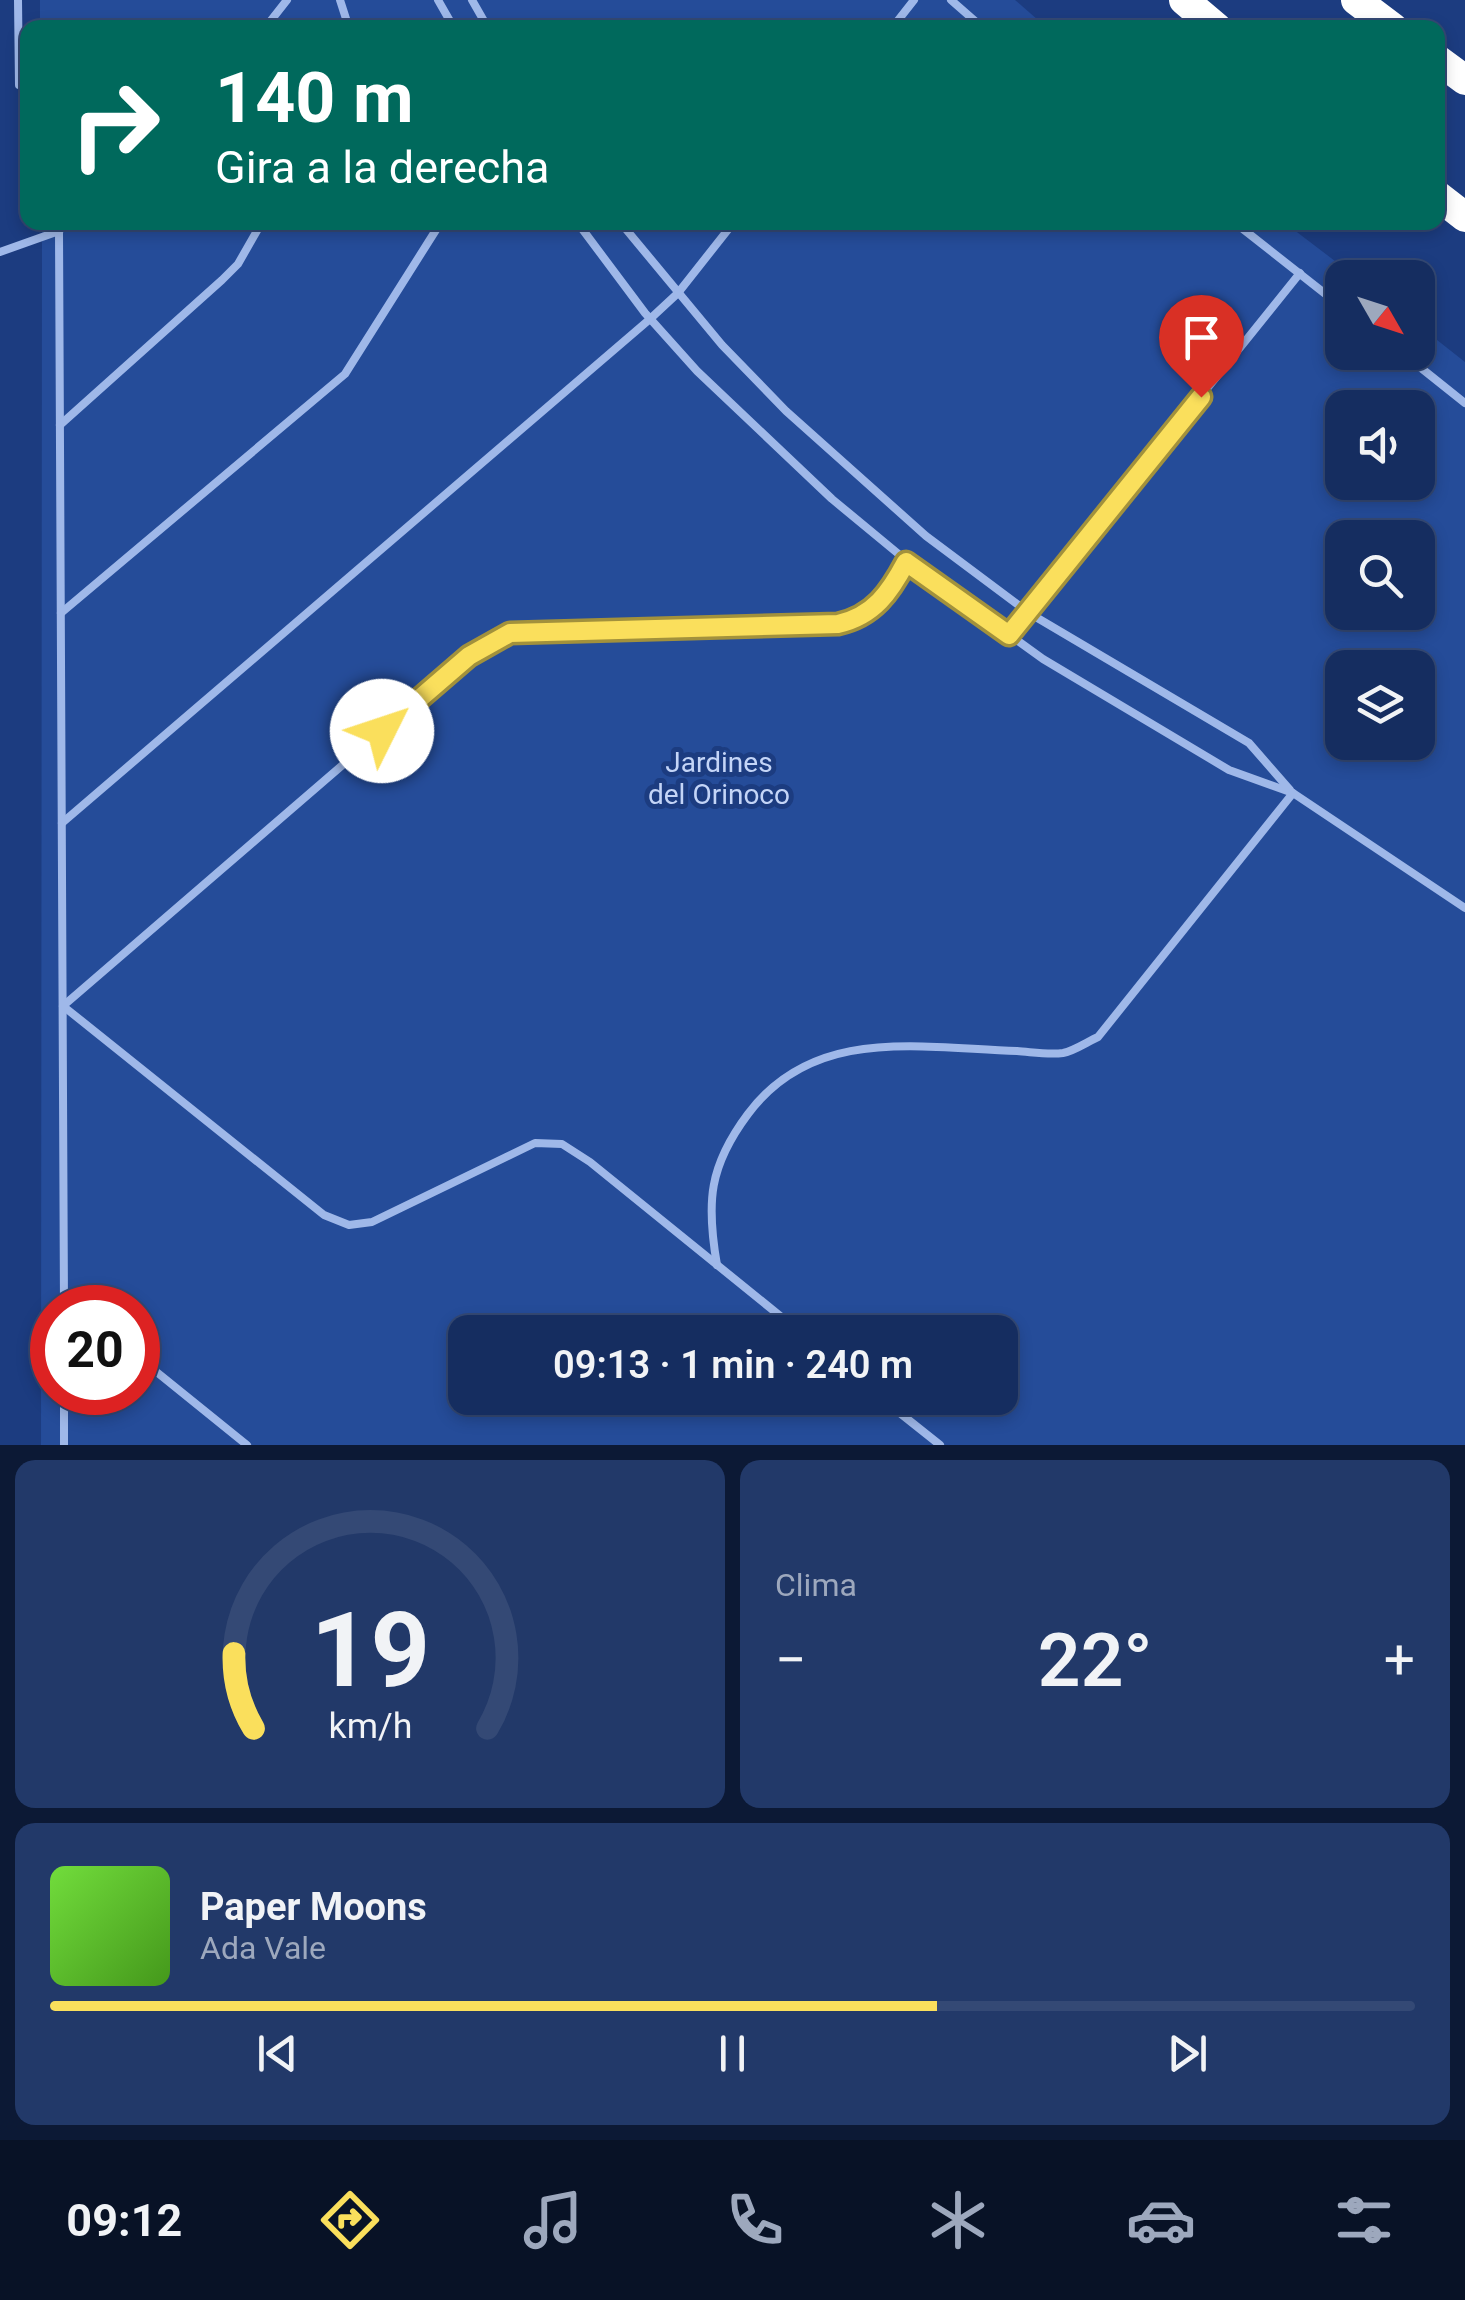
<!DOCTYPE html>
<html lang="es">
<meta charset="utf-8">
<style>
:root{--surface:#152d60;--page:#223969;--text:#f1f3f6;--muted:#9da8bd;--line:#344975;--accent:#fadf5c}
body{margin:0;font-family:Roboto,sans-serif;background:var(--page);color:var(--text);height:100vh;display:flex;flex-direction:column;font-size:38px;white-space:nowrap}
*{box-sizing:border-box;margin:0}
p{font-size:32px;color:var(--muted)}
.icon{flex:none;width:55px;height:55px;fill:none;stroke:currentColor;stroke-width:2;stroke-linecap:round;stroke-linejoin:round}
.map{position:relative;height:1445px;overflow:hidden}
.sheet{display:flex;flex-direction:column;gap:15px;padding:15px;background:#0c1935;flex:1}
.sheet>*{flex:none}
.hud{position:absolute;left:20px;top:20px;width:1425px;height:210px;border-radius:20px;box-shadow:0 5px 15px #0003,0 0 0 2px var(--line);background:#00695c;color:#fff;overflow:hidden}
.needle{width:65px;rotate:129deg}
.fabs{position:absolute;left:1325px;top:260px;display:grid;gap:20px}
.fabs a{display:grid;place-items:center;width:110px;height:110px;border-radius:20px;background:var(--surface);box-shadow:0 5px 15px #0003,0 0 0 2px var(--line);font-size:50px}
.speed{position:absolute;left:30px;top:1285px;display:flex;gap:20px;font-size:50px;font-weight:700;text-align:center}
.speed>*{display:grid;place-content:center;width:130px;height:130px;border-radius:50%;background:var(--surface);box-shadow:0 5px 15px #0003,0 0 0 2px var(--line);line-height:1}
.speed .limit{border:15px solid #d22;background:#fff;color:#111}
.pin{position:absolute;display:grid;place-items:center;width:85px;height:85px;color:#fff;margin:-102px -42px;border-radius:50% 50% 50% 0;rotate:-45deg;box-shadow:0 0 10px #0007}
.pin .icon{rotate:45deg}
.me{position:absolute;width:110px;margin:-55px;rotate:49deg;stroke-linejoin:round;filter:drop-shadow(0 0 8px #0008)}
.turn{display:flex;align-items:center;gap:35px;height:210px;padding:0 30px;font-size:45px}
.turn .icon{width:130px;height:130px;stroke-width:2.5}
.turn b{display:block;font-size:70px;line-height:85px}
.big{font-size:75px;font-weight:600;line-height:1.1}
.sheet .card{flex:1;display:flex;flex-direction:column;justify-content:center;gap:15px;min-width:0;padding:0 35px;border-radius:20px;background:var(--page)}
.sheet .dial{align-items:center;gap:0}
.dial svg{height:260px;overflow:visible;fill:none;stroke:var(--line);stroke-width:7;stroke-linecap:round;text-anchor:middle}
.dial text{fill:var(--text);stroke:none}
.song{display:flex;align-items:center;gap:30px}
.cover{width:120px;height:120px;border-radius:15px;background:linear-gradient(135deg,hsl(100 70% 55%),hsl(100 70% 35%))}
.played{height:10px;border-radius:5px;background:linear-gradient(90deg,var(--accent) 65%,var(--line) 65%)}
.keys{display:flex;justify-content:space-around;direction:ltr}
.heat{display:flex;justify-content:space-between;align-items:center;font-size:55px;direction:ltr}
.sheet .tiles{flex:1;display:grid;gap:15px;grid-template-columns:1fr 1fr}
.card:last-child{grid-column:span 2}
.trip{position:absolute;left:448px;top:1315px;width:570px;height:100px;border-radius:20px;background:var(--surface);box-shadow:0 5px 15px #0003,0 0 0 2px var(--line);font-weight:600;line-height:100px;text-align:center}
.dock{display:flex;height:160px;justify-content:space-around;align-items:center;background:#081226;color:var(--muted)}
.dock .icon{width:70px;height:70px}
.dock .current{color:var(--accent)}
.dock b{font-size:45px;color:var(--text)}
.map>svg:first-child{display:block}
</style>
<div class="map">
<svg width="1465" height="1445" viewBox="0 0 1465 1445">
<rect width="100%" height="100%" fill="#1c3c80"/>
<g fill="#254c99" fill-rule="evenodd">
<path d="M 40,0 L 1015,0 L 1046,27 L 40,28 Z"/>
<path d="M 42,223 L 1285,223 L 1356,277 L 1342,278 L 1342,352 L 1418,352 L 1418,325 L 1465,362 L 1465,1445 L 41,1445 ZM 1342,408 L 1418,408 L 1418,482 L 1342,482 ZM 1342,538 L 1418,538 L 1418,612 L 1342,612 ZM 1342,668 L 1418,668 L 1418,742 L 1342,742 ZM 52,1308 L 138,1308 L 138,1392 L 52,1392 ZM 465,1332 L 1000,1332 L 1000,1398 L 465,1398 Z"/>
</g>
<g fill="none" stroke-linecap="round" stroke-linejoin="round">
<g stroke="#9fb8e9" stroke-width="8">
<path d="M 18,0 L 19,85"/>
<path d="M 340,0 L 349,28"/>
<path d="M 438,0 L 454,28"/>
<path d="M 472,0 L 488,28"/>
<path d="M 951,0 L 983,28"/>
<path d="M 265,28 L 287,0"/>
<path d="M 892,28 L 914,0"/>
<path d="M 577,222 L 645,313 L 697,371 L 832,499 L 907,561 L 1043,659 L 1229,770 L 1293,793 L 1465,908"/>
<path d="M 620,222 L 722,345 L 786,411 L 926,536 L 1029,613 L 1249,743 L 1290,790"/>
<path d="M 1234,222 L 1342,307"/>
<path d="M 59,231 L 64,1308"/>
<path d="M 0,252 L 59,231 L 68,222"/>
<path d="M 1401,352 L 1465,403"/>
<path d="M 60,425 L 222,280 L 238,264 L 262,222"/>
<path d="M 61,613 L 345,374 L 441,222"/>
<path d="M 1009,635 L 1300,273"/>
<path d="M 62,823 L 650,319 L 678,293 L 734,222"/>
<path d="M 717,1265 C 706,1202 709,1166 748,1114 C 814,1025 921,1048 1017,1051 C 1032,1052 1048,1055 1063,1053 C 1074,1051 1087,1042 1098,1037 L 1293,793"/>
<path d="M 800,1332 L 590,1162 L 562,1144 L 535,1143 L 372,1222 L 349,1225 L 324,1215 L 63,1006 L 469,656 C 490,642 507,633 532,630 L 838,624 C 874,616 890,592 907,561"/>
<path d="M 138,1357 L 247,1445"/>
<path d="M 64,1392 L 64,1445"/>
<path d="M 881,1398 L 940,1445"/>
</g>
<g stroke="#fff" stroke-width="30">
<path d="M 1184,0 L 1217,28"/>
<path d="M 1356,0 L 1393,28"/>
<path d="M 1438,60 L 1465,80"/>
<path d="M 1438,196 L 1465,217"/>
</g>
</g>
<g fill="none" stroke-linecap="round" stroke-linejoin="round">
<g stroke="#a2913c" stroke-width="25">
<path id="route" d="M 382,731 L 469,656 L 510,633 L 838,624 C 874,616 890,592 906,562 L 1009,635 L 1201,397"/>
</g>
<use href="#route" stroke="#fadf5c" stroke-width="18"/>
</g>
<g text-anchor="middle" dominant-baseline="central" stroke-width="10" stroke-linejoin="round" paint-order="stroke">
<g font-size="28" fill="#c4d5f7" stroke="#1c3c80">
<text x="719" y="762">Jardines<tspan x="719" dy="32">del Orinoco</tspan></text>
</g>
</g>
</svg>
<div class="fabs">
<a><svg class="needle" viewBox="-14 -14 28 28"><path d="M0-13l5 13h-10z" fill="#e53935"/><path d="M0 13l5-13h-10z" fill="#9da8bd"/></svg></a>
<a><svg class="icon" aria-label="sound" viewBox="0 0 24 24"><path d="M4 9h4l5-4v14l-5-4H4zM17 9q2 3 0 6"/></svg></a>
<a><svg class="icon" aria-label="search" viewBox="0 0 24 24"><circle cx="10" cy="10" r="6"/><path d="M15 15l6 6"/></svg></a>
<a><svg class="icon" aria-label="layers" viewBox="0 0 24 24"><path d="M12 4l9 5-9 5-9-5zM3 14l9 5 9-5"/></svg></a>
</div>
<div class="speed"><div class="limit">20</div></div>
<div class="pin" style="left:1201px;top:397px;background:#d93025"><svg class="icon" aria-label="arrive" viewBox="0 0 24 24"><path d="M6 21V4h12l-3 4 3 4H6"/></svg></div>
<svg class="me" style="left:382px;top:731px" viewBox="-20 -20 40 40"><circle r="19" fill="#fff"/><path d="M0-13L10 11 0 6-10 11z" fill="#fadf5c"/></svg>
<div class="trip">09:13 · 1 min · 240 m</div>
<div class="hud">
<div class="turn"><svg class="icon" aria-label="right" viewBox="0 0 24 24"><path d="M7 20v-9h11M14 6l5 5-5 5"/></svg><div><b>140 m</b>Gira a la derecha</div></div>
</div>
</div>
<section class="sheet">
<div class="tiles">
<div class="card dial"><svg viewBox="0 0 100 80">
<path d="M14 69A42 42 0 1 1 86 69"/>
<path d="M14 69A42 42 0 0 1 8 46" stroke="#fadf5c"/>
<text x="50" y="56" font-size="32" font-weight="700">19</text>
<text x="50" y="72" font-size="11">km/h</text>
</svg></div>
<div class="card"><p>Clima</p>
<div class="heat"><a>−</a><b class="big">22°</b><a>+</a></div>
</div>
<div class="card">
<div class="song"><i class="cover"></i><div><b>Paper Moons</b><p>Ada Vale</p></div></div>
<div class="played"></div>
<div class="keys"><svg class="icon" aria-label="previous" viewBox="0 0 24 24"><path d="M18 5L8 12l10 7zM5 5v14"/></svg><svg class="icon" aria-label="pause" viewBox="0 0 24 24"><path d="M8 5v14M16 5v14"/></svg><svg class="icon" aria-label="next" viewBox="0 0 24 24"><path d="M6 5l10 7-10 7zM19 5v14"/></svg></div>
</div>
</div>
</section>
<nav class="dock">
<b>09:12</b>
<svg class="icon current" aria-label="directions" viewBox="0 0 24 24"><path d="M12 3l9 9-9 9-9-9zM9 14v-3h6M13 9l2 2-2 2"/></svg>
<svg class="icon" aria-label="music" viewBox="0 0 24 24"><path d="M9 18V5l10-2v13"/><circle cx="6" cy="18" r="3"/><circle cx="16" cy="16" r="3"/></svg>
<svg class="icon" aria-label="phone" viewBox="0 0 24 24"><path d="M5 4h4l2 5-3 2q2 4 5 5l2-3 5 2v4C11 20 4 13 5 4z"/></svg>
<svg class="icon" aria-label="climate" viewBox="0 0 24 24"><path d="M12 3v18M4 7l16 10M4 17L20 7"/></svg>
<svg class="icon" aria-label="car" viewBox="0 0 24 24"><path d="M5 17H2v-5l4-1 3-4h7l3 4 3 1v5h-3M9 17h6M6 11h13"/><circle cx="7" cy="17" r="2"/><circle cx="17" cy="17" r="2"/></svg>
<svg class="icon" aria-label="filters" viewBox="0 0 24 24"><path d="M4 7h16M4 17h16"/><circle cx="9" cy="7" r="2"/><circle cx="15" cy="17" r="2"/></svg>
</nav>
